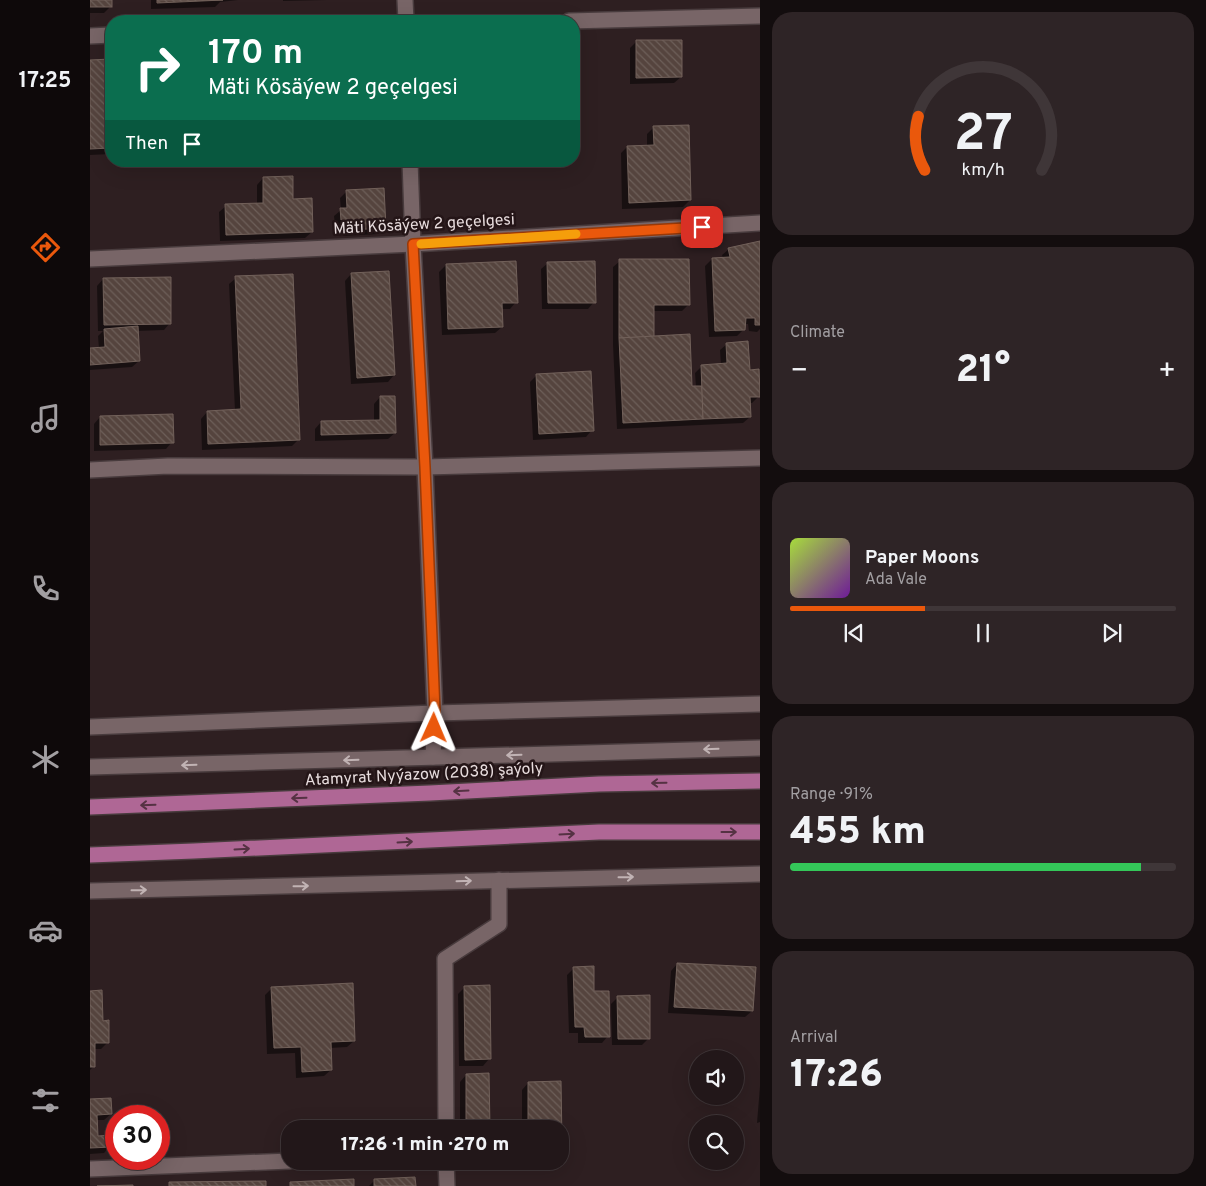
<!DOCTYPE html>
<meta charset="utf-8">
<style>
:root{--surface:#221719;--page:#2e2426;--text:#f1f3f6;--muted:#a29fa2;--line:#3f3638;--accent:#ea580c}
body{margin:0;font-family:Overpass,sans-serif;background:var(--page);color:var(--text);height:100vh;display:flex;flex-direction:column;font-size:19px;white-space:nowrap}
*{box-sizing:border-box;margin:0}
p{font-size:16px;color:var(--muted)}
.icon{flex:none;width:28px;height:28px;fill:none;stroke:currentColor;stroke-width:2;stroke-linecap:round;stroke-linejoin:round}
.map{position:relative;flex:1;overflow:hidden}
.sheet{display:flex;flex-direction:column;gap:12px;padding:12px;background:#130d0e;width:446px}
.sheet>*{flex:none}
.guide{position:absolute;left:15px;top:15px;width:475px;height:152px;border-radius:20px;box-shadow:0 5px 20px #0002,0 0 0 1px var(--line);background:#0b6e4f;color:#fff;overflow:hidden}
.tools{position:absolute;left:599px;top:1050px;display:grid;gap:10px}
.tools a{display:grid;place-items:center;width:55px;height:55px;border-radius:50%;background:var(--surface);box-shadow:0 5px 20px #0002,0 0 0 1px var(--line);font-size:25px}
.speed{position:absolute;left:15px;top:1105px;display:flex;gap:10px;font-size:25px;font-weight:700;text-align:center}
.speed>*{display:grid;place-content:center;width:65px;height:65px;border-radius:50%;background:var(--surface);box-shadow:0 5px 20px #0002,0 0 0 1px var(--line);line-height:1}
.speed .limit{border:8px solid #d22;background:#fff;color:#111}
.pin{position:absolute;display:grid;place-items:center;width:42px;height:42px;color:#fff;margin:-21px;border-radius:10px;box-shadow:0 2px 8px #0006}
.me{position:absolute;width:55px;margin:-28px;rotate:1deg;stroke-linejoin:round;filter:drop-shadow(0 0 4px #0008)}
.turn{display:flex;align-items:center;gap:18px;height:105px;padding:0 20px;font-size:22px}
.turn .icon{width:65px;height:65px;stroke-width:2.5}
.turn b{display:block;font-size:35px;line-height:42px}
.then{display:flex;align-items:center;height:48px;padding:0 20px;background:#0003;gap:10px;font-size:19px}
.big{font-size:38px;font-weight:800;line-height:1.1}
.sheet .widget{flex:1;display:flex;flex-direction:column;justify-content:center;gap:8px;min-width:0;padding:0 18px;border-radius:20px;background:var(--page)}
.sheet .dial{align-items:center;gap:0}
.dial svg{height:130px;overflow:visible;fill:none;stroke:var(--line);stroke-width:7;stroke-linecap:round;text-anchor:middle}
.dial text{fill:var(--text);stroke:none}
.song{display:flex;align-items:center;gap:15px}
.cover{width:60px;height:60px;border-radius:8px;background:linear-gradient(135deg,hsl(80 70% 55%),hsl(280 70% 35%))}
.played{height:5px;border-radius:2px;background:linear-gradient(90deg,var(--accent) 35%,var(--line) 35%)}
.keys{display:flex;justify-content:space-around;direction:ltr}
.heat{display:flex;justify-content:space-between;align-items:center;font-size:28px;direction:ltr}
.charge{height:8px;border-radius:4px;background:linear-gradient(90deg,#34c759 91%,var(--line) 0)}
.trip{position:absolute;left:191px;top:1120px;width:288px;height:50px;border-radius:20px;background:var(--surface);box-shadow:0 5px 20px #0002,0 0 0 1px var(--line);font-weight:800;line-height:50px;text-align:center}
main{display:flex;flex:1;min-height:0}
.dock{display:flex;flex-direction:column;width:90px;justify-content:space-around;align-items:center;background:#0e090a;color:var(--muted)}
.dock .icon{width:35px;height:35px}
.dock .selected{color:var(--accent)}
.dock b{font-size:22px;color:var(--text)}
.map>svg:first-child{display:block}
</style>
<main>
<nav class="dock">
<b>17:25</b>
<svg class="icon selected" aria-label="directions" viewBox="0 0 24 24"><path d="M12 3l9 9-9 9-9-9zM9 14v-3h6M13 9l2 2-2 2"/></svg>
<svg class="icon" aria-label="music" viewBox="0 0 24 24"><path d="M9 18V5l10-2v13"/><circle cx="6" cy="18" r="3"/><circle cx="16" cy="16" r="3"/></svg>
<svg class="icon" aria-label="phone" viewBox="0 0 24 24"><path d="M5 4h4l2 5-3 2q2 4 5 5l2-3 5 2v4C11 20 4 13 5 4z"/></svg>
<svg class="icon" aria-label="climate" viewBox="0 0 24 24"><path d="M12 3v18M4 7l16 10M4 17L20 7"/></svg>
<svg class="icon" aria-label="car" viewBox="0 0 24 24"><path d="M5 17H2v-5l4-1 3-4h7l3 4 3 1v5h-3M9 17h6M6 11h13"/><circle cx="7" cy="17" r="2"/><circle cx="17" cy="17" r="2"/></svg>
<svg class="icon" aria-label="filters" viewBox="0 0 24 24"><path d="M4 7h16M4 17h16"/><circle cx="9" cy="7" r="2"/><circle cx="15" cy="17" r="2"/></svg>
</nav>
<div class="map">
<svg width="670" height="1186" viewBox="0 0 670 1186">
<defs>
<pattern id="building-back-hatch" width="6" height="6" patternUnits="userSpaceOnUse" patternTransform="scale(1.25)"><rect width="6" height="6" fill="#55443e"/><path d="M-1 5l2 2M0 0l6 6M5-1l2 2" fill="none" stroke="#6d5f59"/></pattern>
</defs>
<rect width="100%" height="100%" fill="#2e1f21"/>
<g fill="#0007">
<path d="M 0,0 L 21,0 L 21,6 L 14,13 L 0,13 Z"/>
<path d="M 61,0 L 148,0 L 130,2 L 125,7 L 61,9 Z"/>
<path d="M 193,0 L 237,0 L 193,1 Z"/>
<path d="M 547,41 L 591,77 L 584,83 L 540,84 L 540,48 Z"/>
<path d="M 0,61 L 21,61 L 21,154 L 0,155 Z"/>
<path d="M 564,127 L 600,200 L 593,207 L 532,209 L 531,153 L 537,147 L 557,146 L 557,134 Z"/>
<path d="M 430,161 L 451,161 L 448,164 L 431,167 Z"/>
<path d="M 173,178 L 202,200 L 222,232 L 215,238 L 130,241 L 129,212 L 136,206 L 167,205 L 167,185 Z"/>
<path d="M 257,191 L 294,228 L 288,234 L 253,236 L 250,227 L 245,226 L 244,216 L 251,210 L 250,198 Z"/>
<path d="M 670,242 L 670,329 L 667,332 L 659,331 L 658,324 L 654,324 L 654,329 L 647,336 L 619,337 L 615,266 L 622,259 L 633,258 L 632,255 L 639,249 Z"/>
<path d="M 530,261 L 599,304 L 592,311 L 563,311 L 563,337 L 601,387 L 606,387 L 605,373 L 612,366 L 631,365 L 630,350 L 637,344 L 658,371 L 669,396 L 662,403 L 659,403 L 660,417 L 653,423 L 527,429 L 523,345 L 523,267 Z"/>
<path d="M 458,263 L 504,302 L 498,309 L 452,309 L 451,269 Z"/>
<path d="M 356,265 L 426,302 L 420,309 L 411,309 L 412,327 L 405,333 L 352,335 L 349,272 Z"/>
<path d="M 261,274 L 304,375 L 298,382 L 261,384 L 255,281 Z"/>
<path d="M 146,278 L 209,439 L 202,446 L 112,450 L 111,419 L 117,412 L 145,411 L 139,284 Z"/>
<path d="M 13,279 L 80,323 L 74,330 L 47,331 L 49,361 L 42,367 L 0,370 L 0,349 L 9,349 L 8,336 L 13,331 L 8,331 L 7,286 Z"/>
<path d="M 447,375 L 502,430 L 496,437 L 443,440 L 440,382 Z"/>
<path d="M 290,397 L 305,433 L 298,439 L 225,441 L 225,429 L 231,422 L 284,421 L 284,404 Z"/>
<path d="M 10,417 L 82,442 L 76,449 L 4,451 L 4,424 Z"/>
<path d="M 587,964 L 662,1011 L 655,1017 L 578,1013 L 581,971 Z"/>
<path d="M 484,968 L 503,993 L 518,1036 L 512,1043 L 488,1043 L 488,1033 L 479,1033 L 477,975 Z"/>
<path d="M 375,987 L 399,1059 L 393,1066 L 369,1066 L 368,994 Z"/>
<path d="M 181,989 L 264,1041 L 257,1047 L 240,1048 L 241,1070 L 234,1076 L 206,1078 L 205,1053 L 177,1054 L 175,995 Z"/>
<path d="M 0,992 L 18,1042 L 11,1049 L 4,1049 L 4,1066 L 0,1070 Z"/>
<path d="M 528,997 L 559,1038 L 552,1045 L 522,1045 L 521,1004 Z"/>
<path d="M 376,1075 L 398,1129 L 370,1129 L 370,1082 Z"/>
<path d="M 438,1083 L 470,1083 L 471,1141 L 470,1142 L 470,1129 L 432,1129 L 432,1090 Z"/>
<path d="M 670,1086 L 670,1122 L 667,1123 Z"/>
<path d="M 0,1100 L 21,1114 L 14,1120 L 6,1120 L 7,1137 L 20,1146 L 14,1153 L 0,1154 Z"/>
<path d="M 285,1180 L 324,1186 L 279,1186 Z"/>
</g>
<g fill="url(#building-back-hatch)" stroke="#72615a">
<rect x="0" y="0" width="22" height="7"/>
<path d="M 67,0 L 133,0 L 67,3 Z"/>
<path d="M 546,40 L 592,40 L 592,77 L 546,78 Z"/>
<path d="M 21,59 L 21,148 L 0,149 L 0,60 Z"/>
<path d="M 599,125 L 601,200 L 539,203 L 537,146 L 564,145 L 563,126 Z"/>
<path d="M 203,176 L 203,199 L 222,198 L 223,232 L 136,235 L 135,204 L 173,203 L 173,177 Z"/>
<path d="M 294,188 L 296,228 L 259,230 L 256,221 L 251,220 L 250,208 L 257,208 L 256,190 Z"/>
<path d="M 670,241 L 670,325 L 665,325 L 665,318 L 656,318 L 655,330 L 625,331 L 622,258 L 640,257 L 638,248 Z"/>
<path d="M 529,259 L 599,259 L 600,305 L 564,305 L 564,338 L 529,338 Z"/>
<path d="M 426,261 L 428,303 L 412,303 L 413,327 L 358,329 L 356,264 Z"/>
<path d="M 505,261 L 506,303 L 458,303 L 457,262 Z"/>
<path d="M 299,271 L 305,375 L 267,378 L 261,273 Z"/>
<path d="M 203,274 L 210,440 L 118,444 L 117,411 L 151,409 L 145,276 Z"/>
<path d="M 81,277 L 81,324 L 14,325 L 13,278 Z"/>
<path d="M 48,326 L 50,361 L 0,365 L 0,348 L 15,347 L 14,329 Z"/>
<path d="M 600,334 L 602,386 L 612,386 L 613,419 L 533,423 L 529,338 Z"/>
<path d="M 658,341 L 660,370 L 669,369 L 670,395 L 670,397 L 660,397 L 661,417 L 613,419 L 611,365 L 637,363 L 636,343 Z"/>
<path d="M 501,371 L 504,431 L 449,434 L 446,374 Z"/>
<path d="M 290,396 L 305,396 L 306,433 L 231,435 L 231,421 L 290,420 Z"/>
<path d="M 83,414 L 84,443 L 10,445 L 10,416 Z"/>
<path d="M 587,963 L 666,967 L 663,1011 L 584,1007 Z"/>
<path d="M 504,966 L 504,991 L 519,991 L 520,1037 L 495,1037 L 494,1027 L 485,1027 L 483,967 Z"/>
<path d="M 263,983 L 265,1041 L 241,1042 L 242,1070 L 212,1072 L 211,1047 L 184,1048 L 181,987 Z"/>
<path d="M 400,985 L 401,1059 L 375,1060 L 374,986 Z"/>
<path d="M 12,990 L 13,1021 L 19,1020 L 19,1043 L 5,1043 L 5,1067 L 0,1067 L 0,991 Z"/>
<path d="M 560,995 L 560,1039 L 528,1039 L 527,996 Z"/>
<path d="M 399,1073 L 400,1129 L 376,1129 L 376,1074 Z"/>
<path d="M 471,1081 L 472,1142 L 470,1142 L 470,1129 L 438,1129 L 438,1082 Z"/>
<path d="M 21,1098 L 22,1114 L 7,1115 L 8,1136 L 21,1135 L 22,1147 L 0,1148 L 0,1099 Z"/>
<path d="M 325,1177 L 326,1186 L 284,1186 L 284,1179 Z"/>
<path d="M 264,1179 L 264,1186 L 200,1186 L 200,1182 Z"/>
<path d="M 176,1181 L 176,1186 L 79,1186 L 79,1182 Z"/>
<path d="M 43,1185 L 43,1186 L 7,1186 Z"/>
</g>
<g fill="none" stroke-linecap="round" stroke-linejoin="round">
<g stroke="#483b3d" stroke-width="18">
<g id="minor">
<path d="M 315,0 L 316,21"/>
<path d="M 479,21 L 670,16"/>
<path d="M 0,36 L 21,35"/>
<path d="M 320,161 L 323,244 L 335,467 L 345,713 L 343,757"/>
<path d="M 0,259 L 323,244 L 670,223"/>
<path d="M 0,470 L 78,466 L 335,467 L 670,458"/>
<path d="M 0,727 L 345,713 L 670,704"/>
<path d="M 0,767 L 670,748"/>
<path d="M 0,891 L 670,874"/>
<path d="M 356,1129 L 355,959 L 409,924 L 409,880"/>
<path d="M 356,1161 L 357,1186"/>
<path d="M 0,1169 L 200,1161"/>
</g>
</g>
<g stroke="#483b3d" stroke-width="18">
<g id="primary">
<path d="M 0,807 L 340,793 L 509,784 L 670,781"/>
<path d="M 0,855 L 104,851 L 509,832 L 670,832"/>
</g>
</g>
<use href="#minor" stroke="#786567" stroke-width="15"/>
<use href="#primary" stroke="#af6795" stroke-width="15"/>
</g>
<defs><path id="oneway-shaft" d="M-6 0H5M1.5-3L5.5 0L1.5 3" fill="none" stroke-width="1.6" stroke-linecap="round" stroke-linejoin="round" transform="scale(1.25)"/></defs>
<g stroke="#c1b3b4">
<use href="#oneway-shaft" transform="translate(621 749) rotate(178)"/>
<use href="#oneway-shaft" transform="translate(424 755) rotate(178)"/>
<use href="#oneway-shaft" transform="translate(261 760) rotate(178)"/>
<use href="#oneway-shaft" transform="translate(99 765) rotate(178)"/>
<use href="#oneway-shaft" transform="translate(536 877) rotate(-1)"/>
<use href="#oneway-shaft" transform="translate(374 881) rotate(-2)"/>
<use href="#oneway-shaft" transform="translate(211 886) rotate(-1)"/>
<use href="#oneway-shaft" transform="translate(49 890) rotate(-1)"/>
</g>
<g stroke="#553243">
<use href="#oneway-shaft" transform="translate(569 783) rotate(179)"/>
<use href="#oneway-shaft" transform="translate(371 791) rotate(177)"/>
<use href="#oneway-shaft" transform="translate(209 798) rotate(178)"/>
<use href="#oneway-shaft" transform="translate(58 805) rotate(178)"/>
<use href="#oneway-shaft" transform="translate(639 832)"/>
<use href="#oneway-shaft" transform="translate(477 834) rotate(-3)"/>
<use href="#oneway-shaft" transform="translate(315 842) rotate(-3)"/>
<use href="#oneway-shaft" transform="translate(152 849) rotate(-3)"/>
</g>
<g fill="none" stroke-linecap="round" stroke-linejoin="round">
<g stroke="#983908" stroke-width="12">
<path id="route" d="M 344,728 L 345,712 L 335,467 L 323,244 L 612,227"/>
</g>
<use href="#route" stroke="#ea580c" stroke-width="9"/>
<path stroke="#f59e0b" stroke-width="9" d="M 331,244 L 486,234"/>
</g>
<g text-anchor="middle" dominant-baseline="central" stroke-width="5" stroke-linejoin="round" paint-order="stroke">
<g font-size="16" fill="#e8ddde" stroke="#241517">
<text transform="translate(334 225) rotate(-3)">Mäti Kösäýew 2 geçelgesi</text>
<text transform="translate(334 775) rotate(-3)">Atamyrat Nyýazow (2038) şaýoly</text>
</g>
</g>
</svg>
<div class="tools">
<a><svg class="icon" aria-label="sound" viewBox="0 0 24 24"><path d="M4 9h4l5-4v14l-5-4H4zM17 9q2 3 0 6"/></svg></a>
<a><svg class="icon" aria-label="search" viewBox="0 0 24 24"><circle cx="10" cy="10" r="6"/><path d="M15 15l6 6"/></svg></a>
</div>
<div class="speed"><div class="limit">30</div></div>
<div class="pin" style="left:612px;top:227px;background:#d93025"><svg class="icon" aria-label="arrive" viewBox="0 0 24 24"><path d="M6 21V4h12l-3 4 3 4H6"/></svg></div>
<svg class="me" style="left:344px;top:728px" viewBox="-20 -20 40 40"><path d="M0-17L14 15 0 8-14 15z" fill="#ea580c" stroke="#fff" stroke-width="4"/></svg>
<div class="trip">17:26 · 1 min · 270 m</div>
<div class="guide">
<div class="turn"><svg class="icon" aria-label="right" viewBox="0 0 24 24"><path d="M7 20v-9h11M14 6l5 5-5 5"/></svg><div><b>170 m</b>Mäti Kösäýew 2 geçelgesi</div></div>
<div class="then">Then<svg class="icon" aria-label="arrive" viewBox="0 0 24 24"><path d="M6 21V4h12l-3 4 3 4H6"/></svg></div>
</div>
</div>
<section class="sheet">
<div class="widget dial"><svg viewBox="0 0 100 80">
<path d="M14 69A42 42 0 1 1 86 69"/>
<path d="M14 69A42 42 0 0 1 10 36" stroke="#ea580c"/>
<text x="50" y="56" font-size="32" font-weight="700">27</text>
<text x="50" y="72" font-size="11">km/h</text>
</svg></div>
<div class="widget"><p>Climate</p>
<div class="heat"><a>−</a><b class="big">21°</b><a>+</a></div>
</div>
<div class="widget">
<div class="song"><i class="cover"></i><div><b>Paper Moons</b><p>Ada Vale</p></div></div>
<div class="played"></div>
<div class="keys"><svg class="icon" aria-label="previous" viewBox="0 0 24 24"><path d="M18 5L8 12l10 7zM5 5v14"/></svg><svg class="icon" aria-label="pause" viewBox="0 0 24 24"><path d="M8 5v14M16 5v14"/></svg><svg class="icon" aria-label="next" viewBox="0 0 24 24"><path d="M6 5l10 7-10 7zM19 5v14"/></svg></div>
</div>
<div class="widget"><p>Range · 91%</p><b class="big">455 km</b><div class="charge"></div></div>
<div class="widget"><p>Arrival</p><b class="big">17:26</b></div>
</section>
</main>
